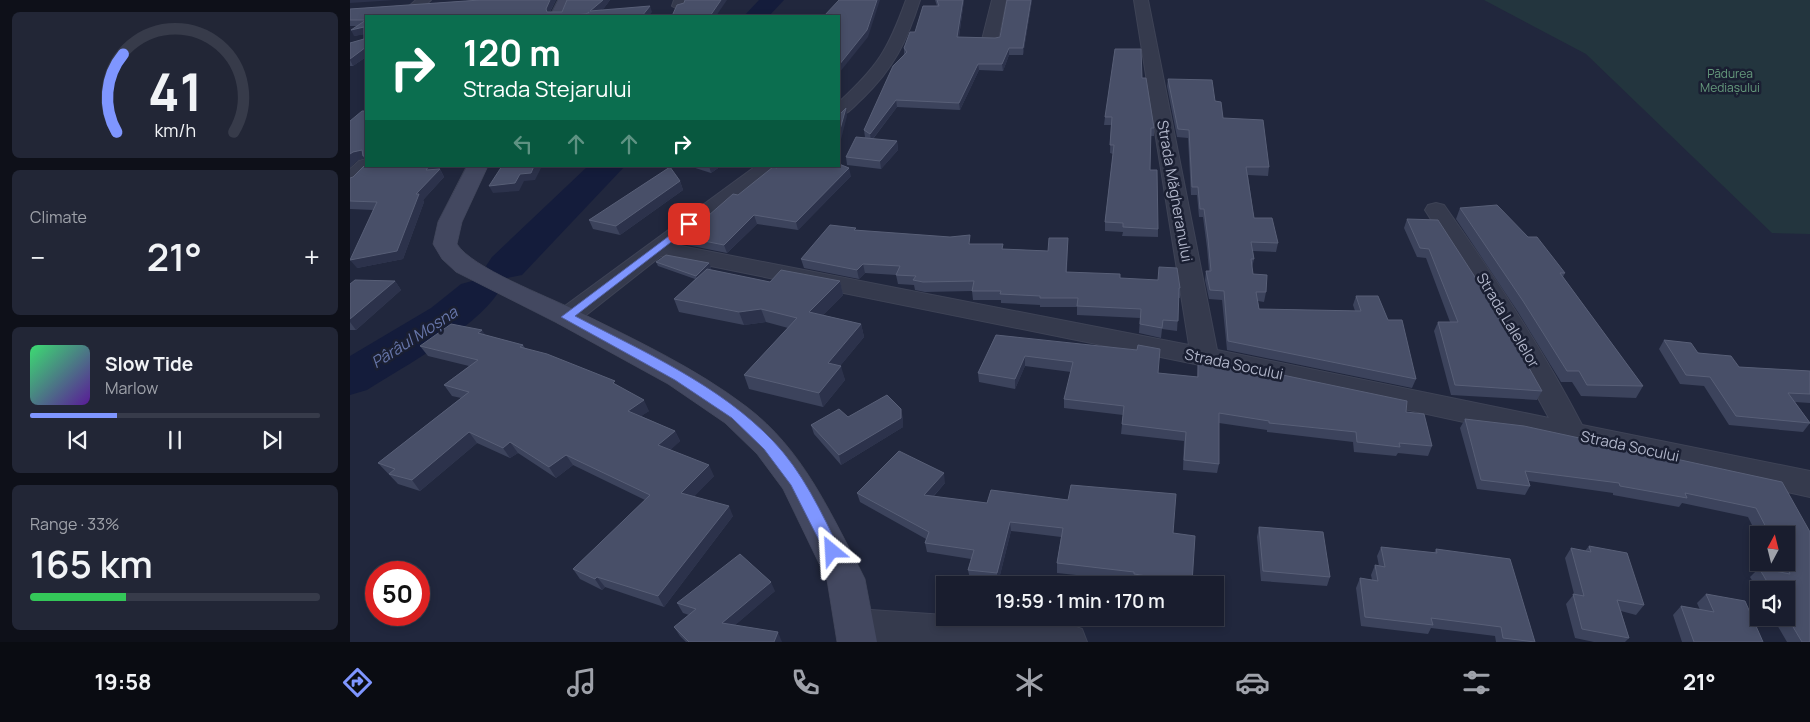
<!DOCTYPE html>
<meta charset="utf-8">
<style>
:root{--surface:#191d2e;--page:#222636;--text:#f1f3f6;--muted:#9fa2aa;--line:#373b4a;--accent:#7f96ff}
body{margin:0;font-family:Manrope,sans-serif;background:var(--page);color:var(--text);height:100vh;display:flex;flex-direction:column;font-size:19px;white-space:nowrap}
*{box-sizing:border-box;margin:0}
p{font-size:16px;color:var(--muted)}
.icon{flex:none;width:28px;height:28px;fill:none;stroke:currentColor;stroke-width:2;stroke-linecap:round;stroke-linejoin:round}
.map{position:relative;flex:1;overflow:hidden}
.panel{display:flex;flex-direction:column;gap:12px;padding:12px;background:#0e1019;width:350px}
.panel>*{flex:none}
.top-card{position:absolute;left:15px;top:15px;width:475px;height:152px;border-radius:0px;box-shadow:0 2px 8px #0003,0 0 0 1px var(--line);background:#0b6e4f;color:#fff;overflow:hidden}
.needle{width:32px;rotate:7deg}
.tools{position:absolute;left:1400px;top:526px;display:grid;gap:10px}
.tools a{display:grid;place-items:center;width:45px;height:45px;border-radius:0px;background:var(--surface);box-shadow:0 2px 8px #0003,0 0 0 1px var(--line);font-size:25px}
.speed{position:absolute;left:15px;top:561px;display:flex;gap:10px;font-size:25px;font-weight:700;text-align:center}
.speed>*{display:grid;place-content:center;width:65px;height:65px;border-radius:50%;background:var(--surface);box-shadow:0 2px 8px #0003,0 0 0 1px var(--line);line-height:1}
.speed .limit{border:8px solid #d22;background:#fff;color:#111}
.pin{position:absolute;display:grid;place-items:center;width:42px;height:42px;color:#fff;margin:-21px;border-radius:10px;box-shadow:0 2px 8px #0006}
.me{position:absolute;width:55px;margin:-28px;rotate:333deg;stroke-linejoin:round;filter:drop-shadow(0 0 4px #0008)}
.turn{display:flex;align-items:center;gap:18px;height:105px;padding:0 15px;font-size:22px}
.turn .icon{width:65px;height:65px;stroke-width:2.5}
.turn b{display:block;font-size:35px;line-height:42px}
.lanes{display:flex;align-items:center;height:48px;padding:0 15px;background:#0003;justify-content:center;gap:25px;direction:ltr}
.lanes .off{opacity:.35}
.big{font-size:38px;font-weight:600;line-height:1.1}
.panel .card{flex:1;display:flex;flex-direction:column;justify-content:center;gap:8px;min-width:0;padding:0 18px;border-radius:8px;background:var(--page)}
.panel .dial{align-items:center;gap:0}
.dial svg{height:130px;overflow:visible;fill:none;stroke:var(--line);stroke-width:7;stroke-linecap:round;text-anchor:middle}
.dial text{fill:var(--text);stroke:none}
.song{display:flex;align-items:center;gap:15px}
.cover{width:60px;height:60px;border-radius:8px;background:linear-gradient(135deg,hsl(140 70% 55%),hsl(270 70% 35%))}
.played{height:5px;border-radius:2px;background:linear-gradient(90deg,var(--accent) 30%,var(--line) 30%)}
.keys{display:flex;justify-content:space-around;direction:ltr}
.heat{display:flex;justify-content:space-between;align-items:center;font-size:28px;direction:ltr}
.charge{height:8px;border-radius:4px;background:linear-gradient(90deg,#34c759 33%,var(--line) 0)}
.trip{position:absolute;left:586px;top:576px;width:288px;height:50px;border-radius:0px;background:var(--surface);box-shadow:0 2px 8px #0003,0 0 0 1px var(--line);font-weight:600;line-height:50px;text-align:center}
.menu{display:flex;height:80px;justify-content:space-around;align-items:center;background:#0a0c12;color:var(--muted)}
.menu .icon{width:35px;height:35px}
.menu .current{color:var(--accent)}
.menu b{font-size:22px;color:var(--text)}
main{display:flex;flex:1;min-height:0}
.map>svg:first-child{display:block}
</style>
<main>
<section class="panel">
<div class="card dial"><svg viewBox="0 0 100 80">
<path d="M14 69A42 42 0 1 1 86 69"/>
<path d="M14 69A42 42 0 0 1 18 21" stroke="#7f96ff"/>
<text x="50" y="56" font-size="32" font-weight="700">41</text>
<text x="50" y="72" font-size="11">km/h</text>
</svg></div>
<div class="card"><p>Climate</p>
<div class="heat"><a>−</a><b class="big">21°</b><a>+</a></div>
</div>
<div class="card">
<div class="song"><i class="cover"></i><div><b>Slow Tide</b><p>Marlow</p></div></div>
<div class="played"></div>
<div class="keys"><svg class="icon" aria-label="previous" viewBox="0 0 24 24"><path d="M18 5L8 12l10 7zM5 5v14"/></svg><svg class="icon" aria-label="pause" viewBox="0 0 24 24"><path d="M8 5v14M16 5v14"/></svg><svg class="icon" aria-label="next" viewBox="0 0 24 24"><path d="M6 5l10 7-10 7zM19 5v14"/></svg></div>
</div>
<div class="card"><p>Range · 33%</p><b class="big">165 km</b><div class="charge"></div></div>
</section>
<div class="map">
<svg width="1460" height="642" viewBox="0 0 1460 642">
<rect width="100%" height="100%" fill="#21273d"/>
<path fill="#23353e" d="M 1134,0 L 1460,0 L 1460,234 L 1422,233 L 1236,54 Z"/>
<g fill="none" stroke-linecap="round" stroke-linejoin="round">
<g fill="#141c3b" fill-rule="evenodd">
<path d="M 409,0 L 434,0 L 419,16 L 394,16 Z"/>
<path d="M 238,166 L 275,166 L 172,275 L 157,278 L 142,275 L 136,266 L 142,257 Z"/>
<path d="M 126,280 L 141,284 L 148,293 C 123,330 56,365 17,390 L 0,395 L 0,356 L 81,308 L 111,284 Z"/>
</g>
<g stroke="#3e4356" stroke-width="2">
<g id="minor">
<path d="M 66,0 L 81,0 L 63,16 L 48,16 Z"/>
<path d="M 324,0 L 338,0 L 334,9 L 329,10 L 322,6 Z"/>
<path d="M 556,0 L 570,0 C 557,41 544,68 513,98 C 505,105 499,114 489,116 L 489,102 C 528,66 538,50 556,0 Z"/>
<path d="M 642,0 L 656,0 L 648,40 L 645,43 L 635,43 L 632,40 Z"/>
<path d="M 784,0 L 798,0 L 867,350 L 1199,418 L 1145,319 L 1075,210 L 1078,205 L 1086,203 L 1094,205 C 1144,276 1192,348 1232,425 L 1460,471 L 1460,497 L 855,366 L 311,256 L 226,323 L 217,325 L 208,323 L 204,317 L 208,311 L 406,166 L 429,166 L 426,170 L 326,245 L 839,345 Z"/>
<path d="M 16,159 L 16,166 L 25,166 L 7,184 L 0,186 L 0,169 L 9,161 Z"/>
<path d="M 506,609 L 595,615 L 595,618 L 630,618 L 718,624 L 732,629 L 737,642 L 498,642 L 492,640 L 487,627 L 492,614 Z"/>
</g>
</g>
<g stroke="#3e4356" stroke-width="1">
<g id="secondary">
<path d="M 208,0 L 222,0 L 214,16 L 200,16 Z"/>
<path d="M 117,166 L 138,166 L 112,222 L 107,244 C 122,268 197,296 225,310 C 282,338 346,368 397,407 C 452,449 478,508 509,567 L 515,579 L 527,642 L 487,642 L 477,580 L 433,489 L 407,454 L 375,423 L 318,384 L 207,323 L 106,272 L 92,259 L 83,244 L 88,222 Z"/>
</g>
</g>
<use href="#minor" fill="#353a4d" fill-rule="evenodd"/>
<use href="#secondary" fill="#434860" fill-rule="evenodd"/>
</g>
<g fill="#3c435c">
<path d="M 130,0 L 206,0 L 200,12 L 212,12 L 217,0 L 260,0 L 254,8 L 251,10 L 302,12 L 16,16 L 16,57 L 3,66 L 0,66 L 0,43 L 14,39 L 14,34 L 4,36 L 6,26 L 0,26 L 0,9 Z"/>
<path d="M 585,0 L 614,0 L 609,37 L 645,38 L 650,37 L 682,0 L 673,55 L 659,55 L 653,71 L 629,70 L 610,110 L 547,107 L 523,139 L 547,141 L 548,150 L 531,169 L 497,165 L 496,157 L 515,137 L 514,130 L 554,54 L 554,48 L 565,32 L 587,6 Z"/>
<path d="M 792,78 L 804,128 L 804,136 L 801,136 L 800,170 L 808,229 L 808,237 L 772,236 L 773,232 L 755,231 L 755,222 L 763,154 L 760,153 L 761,125 L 754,125 L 755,117 Z"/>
<path d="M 818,79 L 865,101 L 873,118 L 919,167 L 918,176 L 898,175 L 904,218 L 928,243 L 926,252 L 903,251 L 904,259 L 902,268 L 903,274 L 916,292 L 914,302 L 908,301 L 909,309 L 1005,311 L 1003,305 L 1006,296 L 1038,320 L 1066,379 L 1062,388 L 877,350 L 872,300 L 859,299 L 855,280 L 856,271 L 859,271 L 857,248 L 853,217 L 849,217 L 847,195 L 841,195 L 838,138 L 827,137 L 817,86 Z"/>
<path d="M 16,111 L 16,162 L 14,158 L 8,160 L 0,167 L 0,121 Z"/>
<path d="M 16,166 L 91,166 L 89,169 L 90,169 L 94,177 L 73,200 L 74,202 L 53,259 L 7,268 L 23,210 L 0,209 L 0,178 L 3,177 Z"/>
<path d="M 339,166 L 371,166 L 361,173 Z"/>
<path d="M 427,168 L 501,176 L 448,230 L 407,224 L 377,253 L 337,245 L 334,237 L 388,195 Z"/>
<path d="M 330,181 L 333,190 L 270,235 L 243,229 L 239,220 Z"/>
<path d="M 1110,208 L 1178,237 L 1215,273 L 1213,277 L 1293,386 L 1286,398 L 1231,396 L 1222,382 L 1211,382 L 1168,312 L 1106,219 Z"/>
<path d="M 1057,219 L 1192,391 L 1187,400 L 1101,395 L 1084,331 L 1088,322 L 1100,322 L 1076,258 L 1067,257 L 1054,228 Z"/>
<path d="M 506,230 L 621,244 L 653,249 L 698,251 L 718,238 L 717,272 L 770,278 L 830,288 L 830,298 L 829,298 L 827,331 L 812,329 L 811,338 L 789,333 L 790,318 L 727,315 L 727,307 L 690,307 L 690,305 L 651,303 L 651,300 L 623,300 L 622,291 L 575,292 L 565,290 L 564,285 L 548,284 L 546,275 L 515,273 L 509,279 L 454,268 L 451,259 Z"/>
<path d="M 306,262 L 359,263 L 361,268 L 359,270 L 420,282 L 490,281 L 493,295 L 473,315 L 511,324 L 514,337 L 490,366 L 495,380 L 473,407 L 399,389 L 394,375 L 438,328 L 416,322 L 394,325 L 329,312 L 324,299 L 345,279 L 308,266 Z"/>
<path d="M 45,281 L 51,290 L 6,330 L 0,330 L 0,284 Z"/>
<path d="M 135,335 L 173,345 L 175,348 L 267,385 L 299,411 L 291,416 L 325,431 L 330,441 L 320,450 L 364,476 L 344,496 L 383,516 L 314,607 L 255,587 L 252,590 L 230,579 L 223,569 L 295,500 L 223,465 L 206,478 L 168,453 L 160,458 L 127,443 L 70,491 L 48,484 L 28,463 L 111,398 L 102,396 L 94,385 L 119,366 L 78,356 L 70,346 Z"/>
<path d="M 646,335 L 808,373 L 847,377 L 848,363 L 880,366 L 880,364 L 1056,412 L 1082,446 L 1078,456 L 1048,453 L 1046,456 L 1004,452 L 1003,442 L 917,432 L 917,430 L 869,423 L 869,464 L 867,473 L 833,470 L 834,441 L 771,434 L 773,415 L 714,408 L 714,399 L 721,372 L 675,366 L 665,389 L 629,382 L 628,373 Z"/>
<path d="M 1314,340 L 1389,367 L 1460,371 L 1460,403 L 1445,402 L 1460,423 L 1453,432 L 1379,425 L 1354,386 L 1330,384 L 1309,349 Z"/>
<path d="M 498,417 L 553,418 L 553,427 L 491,465 L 464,434 L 461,425 Z"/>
<path d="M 1115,419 L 1432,482 L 1460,642 L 1437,642 L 1423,618 L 1436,618 L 1436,590 L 1409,590 L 1409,592 L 1400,577 L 1409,568 L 1425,571 L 1421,562 L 1436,562 L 1436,535 L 1409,535 L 1409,539 L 1398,517 L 1332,503 L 1329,507 L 1263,495 L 1263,493 L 1179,481 L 1180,486 L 1175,495 L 1127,489 L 1110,428 Z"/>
<path d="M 595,483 L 584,496 L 823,533 L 842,583 L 842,585 L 790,585 L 783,584 L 783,581 L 707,573 L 707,563 L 711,537 L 661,531 L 648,583 L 620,579 L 618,570 L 621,559 L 577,552 L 575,543 L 576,539 L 510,502 L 507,493 Z"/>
<path d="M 909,527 L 980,577 L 977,586 L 911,581 L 907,537 Z"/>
<path d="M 1239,546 L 1294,605 L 1286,615 L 1271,611 L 1279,638 L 1275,642 L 1244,642 L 1225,638 L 1216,604 L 1224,594 L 1215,558 L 1221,548 L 1235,551 Z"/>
<path d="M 1031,547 L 1084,553 L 1086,549 L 1185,642 L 1146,642 L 1145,636 L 1081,628 L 1078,634 L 1011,626 L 1006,588 L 1010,578 L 1022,580 L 1021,575 L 1025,565 L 1029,566 L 1027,556 Z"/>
<path d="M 425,591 L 385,625 L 432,642 L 336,642 L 330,636 L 324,627 L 339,615 L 333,613 L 327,603 Z"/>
<path d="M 1356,594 L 1413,642 L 1332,642 L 1323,615 L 1331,606 L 1350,610 L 1347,603 Z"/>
</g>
<g fill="#2c324b">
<path d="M 0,0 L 45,0 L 0,3 Z"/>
<path d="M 200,0 L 206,0 L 198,15 L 196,9 Z"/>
<path d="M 253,0 L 260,0 L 254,8 L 243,16 L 240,11 Z"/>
<path d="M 371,0 L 377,0 L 366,16 L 360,16 Z"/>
<path d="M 527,0 L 530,0 L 518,37 L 489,73 L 489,65 Z"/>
<path d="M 613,0 L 614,0 L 608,44 L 607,37 Z"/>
<path d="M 681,0 L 682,0 L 673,55 L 673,48 Z"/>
<path d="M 300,6 L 302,12 L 299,16 L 292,16 Z"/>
<path d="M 239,12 L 241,16 L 210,16 Z"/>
<path d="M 14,27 L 16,34 L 4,36 L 1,30 Z"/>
<path d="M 16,47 L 16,57 L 3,66 L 0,60 L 0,59 Z"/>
<path d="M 659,48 L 659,55 L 653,71 L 652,64 Z"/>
<path d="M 628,64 L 629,70 L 610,110 L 609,103 Z"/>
<path d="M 546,100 L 547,107 L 521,141 L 520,134 Z"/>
<path d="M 496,108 L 497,116 L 489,147 L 489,133 Z"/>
<path d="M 547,141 L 548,150 L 531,169 L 530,161 Z"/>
<path d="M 12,150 L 13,156 L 14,158 L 8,160 L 0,167 L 0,154 L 3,152 Z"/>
<path d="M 79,166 L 91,166 L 81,178 L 76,170 Z"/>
<path d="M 184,166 L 192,166 L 185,180 L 174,181 L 169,191 L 143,193 L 139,186 L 170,174 Z"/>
<path d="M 359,166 L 371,166 L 361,173 Z"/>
<path d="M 499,168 L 501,176 L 448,230 L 446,222 Z"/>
<path d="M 90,169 L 94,177 L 73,200 L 74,202 L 53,259 L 7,268 L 0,260 L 66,194 Z"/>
<path d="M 330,181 L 333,190 L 270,235 L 266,226 Z"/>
<path d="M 404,215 L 407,224 L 377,253 L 374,245 Z"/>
<path d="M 359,263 L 361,268 L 348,281 L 346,276 Z"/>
<path d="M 513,264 L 515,273 L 509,279 L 507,270 Z"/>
<path d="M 45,281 L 51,290 L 6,330 L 0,322 L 0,319 Z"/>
<path d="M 490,281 L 493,295 L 463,325 L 459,312 Z"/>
<path d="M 411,309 L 416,322 L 394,325 L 389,312 Z"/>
<path d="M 511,324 L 514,337 L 481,377 L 478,363 Z"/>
<path d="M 132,330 L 139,340 L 128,333 Z"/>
<path d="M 675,356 L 675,366 L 665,389 L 665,379 Z"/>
<path d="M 491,366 L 495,380 L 473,407 L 469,393 Z"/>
<path d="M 294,400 L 299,411 L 284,421 L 278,411 Z"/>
<path d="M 551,409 L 553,418 L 553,427 L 491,465 L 489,455 Z"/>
<path d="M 325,431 L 330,441 L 314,456 L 308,445 Z"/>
<path d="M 119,432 L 127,443 L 70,491 L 62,480 Z"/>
<path d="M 160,442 L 168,453 L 160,458 L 153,448 Z"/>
<path d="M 216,455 L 223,465 L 206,478 L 199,467 Z"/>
<path d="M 359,465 L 364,476 L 337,504 L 331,493 Z"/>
<path d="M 594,473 L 595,483 L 576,504 L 574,495 Z"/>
<path d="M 379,506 L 383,516 L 314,607 L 308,596 Z"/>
<path d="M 660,522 L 661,531 L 648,583 L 647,573 Z"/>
<path d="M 247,577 L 255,587 L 252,590 L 245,579 Z"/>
<path d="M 421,582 L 425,591 L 377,632 L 372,623 Z"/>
<path d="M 428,632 L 432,642 L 424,642 Z"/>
</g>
<g fill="#484f68" stroke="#585f77">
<path d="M 130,0 L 200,0 L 196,9 L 197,12 L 212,12 L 217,0 L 253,0 L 240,11 L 300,6 L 292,16 L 236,16 L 239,12 L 236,14 L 210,16 L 16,16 L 16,47 L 0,59 L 0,43 L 14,39 L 14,27 L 1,30 L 16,20 L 0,20 L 0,9 Z"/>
<path d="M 335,0 L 371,0 L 360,16 L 322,16 L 327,5 L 334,3 Z"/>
<path d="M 489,0 L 527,0 L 517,30 L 489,65 L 489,16 L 474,16 Z"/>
<path d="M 587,0 L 613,0 L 607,37 L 645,38 L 650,37 L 657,0 L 681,0 L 673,48 L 659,48 L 652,64 L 628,64 L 609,103 L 546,100 L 520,134 L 514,130 L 543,66 L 557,52 L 554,48 L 560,32 L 565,32 L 573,6 L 589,6 Z"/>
<path d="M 765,49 L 791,49 L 792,78 L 796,78 L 804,128 L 801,128 L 800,170 L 807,170 L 808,229 L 773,227 L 773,223 L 755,222 L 764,145 L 760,145 L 762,117 L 755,117 Z"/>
<path d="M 818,79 L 862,80 L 865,101 L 871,102 L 873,118 L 913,120 L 919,167 L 896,167 L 904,218 L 922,218 L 928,243 L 901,242 L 904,259 L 901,259 L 903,274 L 917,275 L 916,292 L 906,292 L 909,309 L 1011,311 L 1006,296 L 1028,296 L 1038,320 L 1052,320 L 1066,379 L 878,341 L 874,291 L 860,290 L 856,271 L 861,271 L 858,239 L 854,209 L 850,209 L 848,187 L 842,187 L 839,130 L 828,129 Z"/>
<path d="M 496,108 L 489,133 L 489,115 Z"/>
<path d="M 12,111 L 16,111 L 16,156 L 13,156 L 12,150 L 3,152 L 0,154 L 0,121 Z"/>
<path d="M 506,137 L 547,141 L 530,161 L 496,157 Z"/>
<path d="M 16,164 L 16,166 L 79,166 L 76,170 L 90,169 L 66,194 L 69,194 L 47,251 L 0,260 L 27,202 L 0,201 L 0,178 L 3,177 Z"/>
<path d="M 489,164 L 499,168 L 446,222 L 404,215 L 374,245 L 334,237 L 383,194 L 388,195 L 423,167 L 427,168 L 429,166 L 489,166 Z"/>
<path d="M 152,166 L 184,166 L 181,173 L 170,174 L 165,183 L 139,186 Z"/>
<path d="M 320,167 L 330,181 L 266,226 L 239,220 Z"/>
<path d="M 1147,205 L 1178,237 L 1187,237 L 1215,273 L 1210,273 L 1293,386 L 1237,385 L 1229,371 L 1217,371 L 1173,301 L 1110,208 Z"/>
<path d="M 1057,219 L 1088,220 L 1147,311 L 1192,391 L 1105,385 L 1088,322 L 1108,322 L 1079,249 L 1070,248 Z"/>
<path d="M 480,225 L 506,228 L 504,230 L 600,237 L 620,235 L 619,244 L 653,244 L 652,249 L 698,251 L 699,238 L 718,238 L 716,272 L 770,274 L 770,278 L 808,280 L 809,267 L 827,268 L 830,288 L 829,288 L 828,321 L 813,320 L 812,328 L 790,324 L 791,309 L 727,306 L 728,298 L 690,298 L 690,296 L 650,294 L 651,291 L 622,291 L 624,281 L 573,282 L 563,280 L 566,276 L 546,275 L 550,266 L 513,264 L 507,270 L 451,259 Z"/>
<path d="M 316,255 L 359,263 L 346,276 L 306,262 Z"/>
<path d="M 357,269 L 420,282 L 431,270 L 490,281 L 459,312 L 511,324 L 478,363 L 491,366 L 469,393 L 394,375 L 447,318 L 411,309 L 389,312 L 324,299 Z"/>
<path d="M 5,280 L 45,281 L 0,319 L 0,284 Z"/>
<path d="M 101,324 L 132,330 L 128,333 L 173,345 L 170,347 L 197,354 L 265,381 L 263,383 L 294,400 L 278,411 L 325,431 L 308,445 L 359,465 L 331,493 L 379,506 L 308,596 L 247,577 L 245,579 L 223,569 L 300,495 L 216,455 L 199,467 L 160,442 L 153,448 L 119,432 L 62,480 L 39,474 L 45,469 L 28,463 L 119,392 L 94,385 L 128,360 L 70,346 Z"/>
<path d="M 646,335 L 787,350 L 788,345 L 810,349 L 808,373 L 848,377 L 848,363 L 880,366 L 880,364 L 1057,401 L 1056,412 L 1074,414 L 1082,446 L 1049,443 L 1050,447 L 1007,442 L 1006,432 L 919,423 L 919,421 L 869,413 L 869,464 L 834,460 L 836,432 L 772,424 L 774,406 L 714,399 L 723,362 L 675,356 L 665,379 L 628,373 Z"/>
<path d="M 1314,340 L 1341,343 L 1348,353 L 1381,356 L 1389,367 L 1460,371 L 1460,394 L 1438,393 L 1460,423 L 1386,416 L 1360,377 L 1336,375 Z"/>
<path d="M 537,395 L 551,409 L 551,418 L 489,455 L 461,425 L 489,409 L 498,417 Z"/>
<path d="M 1115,419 L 1174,426 L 1432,482 L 1460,532 L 1460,642 L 1452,642 L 1436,615 L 1436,590 L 1422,590 L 1409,568 L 1440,574 L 1435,562 L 1436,562 L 1436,535 L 1420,535 L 1406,508 L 1335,493 L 1337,498 L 1270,486 L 1269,483 L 1175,471 L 1180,486 L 1131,480 Z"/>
<path d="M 549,451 L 594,473 L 574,495 L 637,503 L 641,490 L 718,500 L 721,485 L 826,494 L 823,533 L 845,536 L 842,583 L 784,574 L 784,572 L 707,563 L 713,528 L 660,522 L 647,573 L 618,570 L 624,550 L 575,543 L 579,532 L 507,493 Z"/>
<path d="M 909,527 L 973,532 L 980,577 L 913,571 Z"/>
<path d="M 1239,546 L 1277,553 L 1294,605 L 1267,600 L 1279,638 L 1232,629 L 1223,594 L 1234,596 L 1221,548 L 1241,552 Z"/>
<path d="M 1031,547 L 1087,553 L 1086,549 L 1160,559 L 1185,642 L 1153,638 L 1151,627 L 1081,618 L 1083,625 L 1015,617 L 1010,578 L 1028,581 L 1025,565 L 1035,567 Z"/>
<path d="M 390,554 L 421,582 L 372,623 L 428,632 L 424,642 L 339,642 L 324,627 L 346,609 L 327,603 Z"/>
<path d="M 1356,594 L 1395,601 L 1413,642 L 1344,642 L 1331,606 L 1364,612 Z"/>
</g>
<path fill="#7f96ff" stroke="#5362a6" d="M 339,221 L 344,224 L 342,226 L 225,316 C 292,351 370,385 423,441 C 452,471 472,513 490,551 L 487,556 L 482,557 L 477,556 L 441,485 L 414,449 L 382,418 L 325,380 L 211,317 Z"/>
<g text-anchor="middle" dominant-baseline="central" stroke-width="5" stroke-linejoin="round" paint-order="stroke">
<g font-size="12" fill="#669b7d" stroke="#1a1f32">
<text x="1380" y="73">Pădurea<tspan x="1380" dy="14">Mediașului</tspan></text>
</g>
<g font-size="15" fill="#b0b5c9" stroke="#1a1f32">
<text transform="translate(825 191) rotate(80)">Strada Măgheranului</text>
<text transform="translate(1158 320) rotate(59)">Strada Lalelelor</text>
<text transform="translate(884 364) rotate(12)">Strada Socului</text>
<text transform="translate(1280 446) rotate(12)">Strada Socului</text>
</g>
<g font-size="16" font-style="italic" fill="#6776aa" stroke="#1a1f32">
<text transform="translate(64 337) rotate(-33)">Pârâul Moșna</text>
</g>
</g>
</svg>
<div class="tools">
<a><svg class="needle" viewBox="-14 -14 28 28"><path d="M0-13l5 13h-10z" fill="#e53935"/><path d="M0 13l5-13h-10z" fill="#9fa2aa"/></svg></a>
<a><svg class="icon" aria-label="sound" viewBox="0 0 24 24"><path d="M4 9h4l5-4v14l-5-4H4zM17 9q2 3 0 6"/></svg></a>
</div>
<div class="speed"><div class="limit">50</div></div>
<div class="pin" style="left:339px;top:224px;background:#d93025"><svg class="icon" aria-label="arrive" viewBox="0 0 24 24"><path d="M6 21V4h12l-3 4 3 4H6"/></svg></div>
<svg class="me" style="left:482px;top:551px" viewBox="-20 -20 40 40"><path d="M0-17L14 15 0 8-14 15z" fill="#7f96ff" stroke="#fff" stroke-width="4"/></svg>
<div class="trip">19:59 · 1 min · 170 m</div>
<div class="top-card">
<div class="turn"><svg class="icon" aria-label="right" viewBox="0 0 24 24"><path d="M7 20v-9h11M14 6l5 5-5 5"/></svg><div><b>120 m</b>Strada Stejarului</div></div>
<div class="lanes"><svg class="icon off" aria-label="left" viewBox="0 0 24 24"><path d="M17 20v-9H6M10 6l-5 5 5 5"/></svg><svg class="icon off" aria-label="ahead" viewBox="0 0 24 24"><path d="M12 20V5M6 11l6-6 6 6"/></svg><svg class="icon off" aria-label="ahead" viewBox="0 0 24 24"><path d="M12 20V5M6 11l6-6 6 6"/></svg><svg class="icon" aria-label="right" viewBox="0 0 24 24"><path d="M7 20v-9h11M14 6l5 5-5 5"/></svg></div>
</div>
</div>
</main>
<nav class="menu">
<b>19:58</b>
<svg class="icon current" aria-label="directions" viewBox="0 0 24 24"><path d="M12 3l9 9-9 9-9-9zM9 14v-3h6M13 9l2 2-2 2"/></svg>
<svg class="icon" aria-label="music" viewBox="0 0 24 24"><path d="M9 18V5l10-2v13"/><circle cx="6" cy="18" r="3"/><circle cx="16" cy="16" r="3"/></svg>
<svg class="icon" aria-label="phone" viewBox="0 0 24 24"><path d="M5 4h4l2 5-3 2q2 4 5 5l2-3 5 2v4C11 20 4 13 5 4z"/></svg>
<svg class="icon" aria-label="climate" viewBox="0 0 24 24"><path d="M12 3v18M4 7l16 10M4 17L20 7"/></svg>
<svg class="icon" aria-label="car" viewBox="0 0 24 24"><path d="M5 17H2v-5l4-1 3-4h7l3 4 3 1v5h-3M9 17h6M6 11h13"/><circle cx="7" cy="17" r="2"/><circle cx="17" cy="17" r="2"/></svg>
<svg class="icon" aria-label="filters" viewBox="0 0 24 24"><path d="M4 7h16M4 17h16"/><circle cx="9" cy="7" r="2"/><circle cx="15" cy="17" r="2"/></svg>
<b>21°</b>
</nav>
